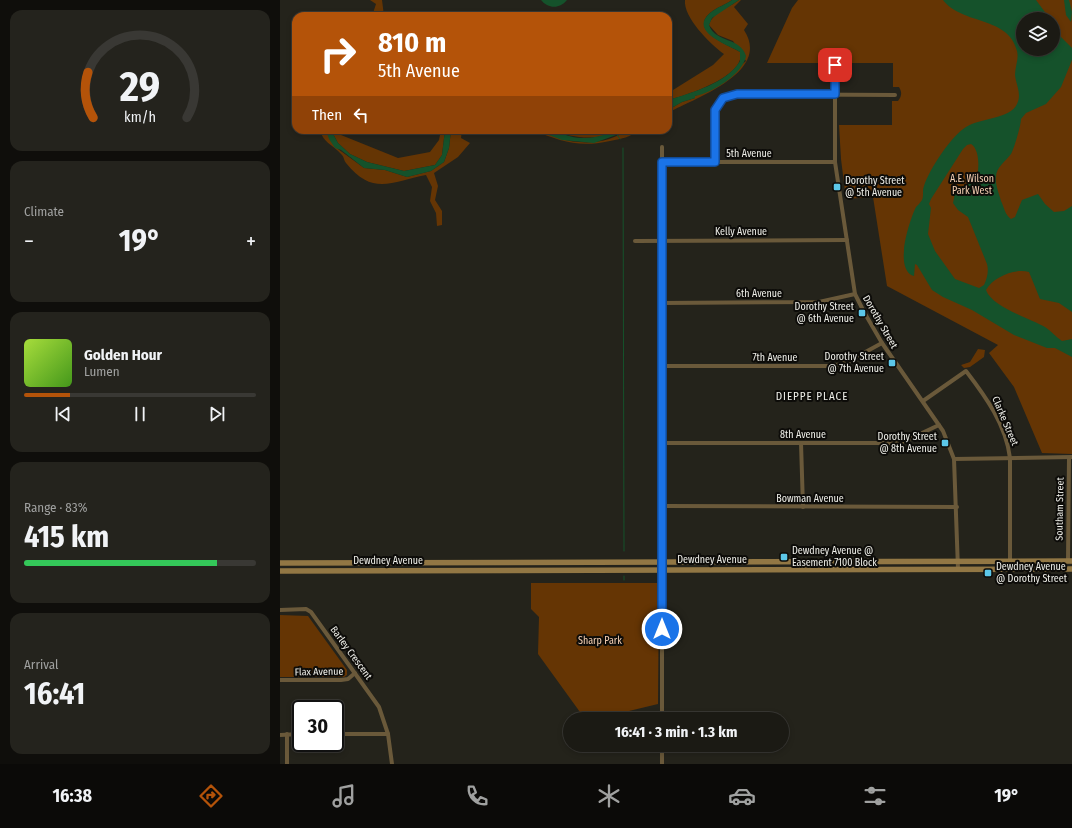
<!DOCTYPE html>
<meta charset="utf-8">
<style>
:root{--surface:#1b1a14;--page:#24231d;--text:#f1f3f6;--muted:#a0a1a0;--line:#393834;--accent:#b45309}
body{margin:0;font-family:"Fira Sans Condensed",sans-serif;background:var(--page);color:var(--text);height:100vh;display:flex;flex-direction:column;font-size:15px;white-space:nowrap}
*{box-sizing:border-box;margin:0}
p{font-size:13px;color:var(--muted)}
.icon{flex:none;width:22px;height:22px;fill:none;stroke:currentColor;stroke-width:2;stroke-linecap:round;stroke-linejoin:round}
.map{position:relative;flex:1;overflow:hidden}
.side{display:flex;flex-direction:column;gap:10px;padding:10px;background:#0f0e0b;width:280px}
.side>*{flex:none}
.banner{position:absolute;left:12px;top:12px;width:380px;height:122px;border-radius:12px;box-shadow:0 2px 6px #0003,0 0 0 1px var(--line);background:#b45309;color:#fff;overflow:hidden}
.buttons{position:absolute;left:736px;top:12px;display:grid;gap:8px}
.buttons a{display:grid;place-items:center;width:44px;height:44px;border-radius:50%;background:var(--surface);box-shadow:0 2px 6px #0003,0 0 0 1px var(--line);font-size:20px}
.speed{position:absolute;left:12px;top:700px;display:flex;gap:8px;font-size:20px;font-weight:700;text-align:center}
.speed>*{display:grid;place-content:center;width:52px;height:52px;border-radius:50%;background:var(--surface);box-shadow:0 2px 6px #0003,0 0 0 1px var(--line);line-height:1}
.speed .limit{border:2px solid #111;border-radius:6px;background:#fff;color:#111}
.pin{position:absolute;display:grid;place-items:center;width:34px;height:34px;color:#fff;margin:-17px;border-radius:8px;box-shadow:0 2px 6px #0006}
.me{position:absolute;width:44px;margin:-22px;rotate:0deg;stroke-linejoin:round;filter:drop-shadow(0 0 3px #0008)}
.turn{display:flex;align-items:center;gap:14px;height:84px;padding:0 20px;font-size:18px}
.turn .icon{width:52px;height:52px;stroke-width:2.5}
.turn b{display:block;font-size:28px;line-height:34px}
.then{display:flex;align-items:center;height:38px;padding:0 20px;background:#0003;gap:8px;font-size:15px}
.big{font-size:30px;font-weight:700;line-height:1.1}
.side .tile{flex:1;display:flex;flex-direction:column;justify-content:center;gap:6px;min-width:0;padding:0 14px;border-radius:12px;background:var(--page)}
.side .dial{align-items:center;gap:0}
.dial svg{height:104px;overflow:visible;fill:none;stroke:var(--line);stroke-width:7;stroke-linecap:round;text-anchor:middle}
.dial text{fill:var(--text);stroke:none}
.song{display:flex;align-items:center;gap:12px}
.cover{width:48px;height:48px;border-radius:6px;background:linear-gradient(135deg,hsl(80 70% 55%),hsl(100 70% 35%))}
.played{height:4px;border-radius:2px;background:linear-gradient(90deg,var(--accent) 20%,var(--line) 20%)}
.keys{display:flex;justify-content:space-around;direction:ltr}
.heat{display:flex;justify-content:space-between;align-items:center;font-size:22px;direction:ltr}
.charge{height:6px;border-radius:3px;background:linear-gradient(90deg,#34c759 83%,var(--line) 0)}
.trip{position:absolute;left:283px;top:712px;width:226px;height:40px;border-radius:20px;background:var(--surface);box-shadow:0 2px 6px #0003,0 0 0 1px var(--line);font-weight:700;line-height:40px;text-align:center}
.dock{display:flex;height:64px;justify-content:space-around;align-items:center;background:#0b0a08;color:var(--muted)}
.dock .icon{width:28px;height:28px}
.dock .selected{color:var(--accent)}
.dock b{font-size:18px;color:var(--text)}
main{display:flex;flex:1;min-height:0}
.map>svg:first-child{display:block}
</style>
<main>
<section class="side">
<div class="tile dial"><svg viewBox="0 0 100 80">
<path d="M14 69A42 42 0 1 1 86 69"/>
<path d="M14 69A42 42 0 0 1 10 34" stroke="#b45309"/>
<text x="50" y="56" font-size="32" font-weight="700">29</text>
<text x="50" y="72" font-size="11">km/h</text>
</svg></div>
<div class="tile"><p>Climate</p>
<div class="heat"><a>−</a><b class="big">19°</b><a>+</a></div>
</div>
<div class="tile">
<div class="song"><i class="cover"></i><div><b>Golden Hour</b><p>Lumen</p></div></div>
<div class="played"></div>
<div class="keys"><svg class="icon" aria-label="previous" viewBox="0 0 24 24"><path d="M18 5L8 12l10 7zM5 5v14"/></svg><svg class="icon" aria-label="pause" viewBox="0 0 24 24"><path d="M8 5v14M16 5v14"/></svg><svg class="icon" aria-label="next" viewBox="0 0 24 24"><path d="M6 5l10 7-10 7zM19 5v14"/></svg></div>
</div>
<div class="tile"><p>Range · 83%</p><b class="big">415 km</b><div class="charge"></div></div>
<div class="tile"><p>Arrival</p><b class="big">16:41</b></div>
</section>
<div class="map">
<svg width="792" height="764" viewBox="0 0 792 764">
<rect width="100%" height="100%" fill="#24231b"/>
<g fill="#653504" fill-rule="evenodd">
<path d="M 90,0 L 102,0 L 104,16 L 92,16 L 96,4 Z"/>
<path d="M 405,0 L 452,0 C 445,5 437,7 430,13 C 409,31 449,45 460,52 C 467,76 405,96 388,100 L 388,75 L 393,90 L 433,65 L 444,54 C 430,44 403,17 405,0 Z"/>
<path d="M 459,0 L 461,0 L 454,7 L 468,24 L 464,30 C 492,73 414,98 388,113 L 388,110 L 402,102 L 415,98 L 415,96 L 435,87 L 466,61 L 453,41 L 438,35 L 429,25 C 432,13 450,7 459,0 Z"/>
<path d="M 518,0 L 792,0 L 792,454 L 762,453 L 734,387 L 709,353 L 718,345 L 607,286 L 593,197 L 566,199 L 561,159 L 559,125 L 612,125 L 612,101 L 618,101 C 622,96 622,92 619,87 L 613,87 L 613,63 L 487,63 L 512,8 ZM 743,19 L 773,19 L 773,49 L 743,49 Z"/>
<path d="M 40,130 L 46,130 L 58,149 L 84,168 L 105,170 L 127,177 L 151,171 L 164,162 L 169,148 L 171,130 L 182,130 L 181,138 L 190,143 L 178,157 L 154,173 L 158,186 L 155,200 L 162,211 L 162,225 L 157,226 L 156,213 L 150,201 L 152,187 L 146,175 C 113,181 93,197 66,163 C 64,161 64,157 62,155 C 55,146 43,143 40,130 Z"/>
<path d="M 51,130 L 60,130 L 61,135 L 118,158 L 150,152 L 159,140 L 161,130 L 165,130 L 162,155 L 155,165 L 124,171 L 87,162 L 70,154 L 58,143 Z"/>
<path d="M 251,130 C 265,130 283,142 299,142 C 308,143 320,142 329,139 C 340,135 348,130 359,130 C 348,138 344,138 330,141 C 297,148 282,141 251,130 Z"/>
<path d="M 271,130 L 339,130 C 316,142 294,138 271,130 Z"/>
<path d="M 698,349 L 705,350 L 704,357 L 690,367 L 684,368 L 681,365 L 690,362 Z"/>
<path d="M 251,583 L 379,583 L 378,704 L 349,711 L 330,719 L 305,719 L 258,654 L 259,617 L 251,609 Z"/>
<path d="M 0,615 L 28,616 L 67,670 L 67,675 L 64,677 L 0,677 Z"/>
</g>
<g fill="#15522b" fill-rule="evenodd">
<path d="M 261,0 L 287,0 C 280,9 268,9 261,0 Z"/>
<path d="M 452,0 L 459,0 L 432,18 L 429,25 C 435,43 461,37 466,56 C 463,74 432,93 415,96 L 415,98 L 402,102 L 388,110 L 388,100 C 411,93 447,83 460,61 L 460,52 C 449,45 408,32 430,13 C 437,7 445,5 452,0 Z"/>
<path d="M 663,0 L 756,0 L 770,19 L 743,19 L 743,49 L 773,49 L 773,24 L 776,32 L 792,48 L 792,60 L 781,87 L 766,104 L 746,113 L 741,119 C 741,125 734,149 731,154 C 726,161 716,167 716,177 C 715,185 719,193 721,201 C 724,207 725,215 731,219 L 735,217 L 742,200 L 758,194 L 765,204 L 774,212 L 784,211 L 792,206 L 792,312 L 779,303 L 760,299 L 749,272 C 735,268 713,277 706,290 C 712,307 749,318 765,327 C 771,331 776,337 782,341 L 792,339 L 792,357 L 775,348 L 767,348 L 734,335 L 692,310 L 663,297 L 652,290 L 637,265 L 635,264 L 634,276 C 624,274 623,259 624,251 C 624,240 631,217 636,207 C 638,205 640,203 642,200 C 644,195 642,191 644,186 C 649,170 671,136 686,127 C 700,118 730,119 737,104 C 742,94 736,85 735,75 C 735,67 739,59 737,51 C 729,16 682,25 663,0 ZM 691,144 C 700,150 699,168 697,177 L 675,193 L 673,203 L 678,210 L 688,217 L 707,264 C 709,271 707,279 704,285 L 699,288 L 675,279 L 655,251 L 648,234 L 651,208 L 649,204 L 651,199 L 683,149 L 687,145 Z"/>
<path d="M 784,0 L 789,0 L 792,12 L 791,22 L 786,15 Z"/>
<path d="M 46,130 L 51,130 L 58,143 L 70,154 L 87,162 L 124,171 L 155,165 L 162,155 L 165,130 L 171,130 L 169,148 L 164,162 L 151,171 L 127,177 L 105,170 L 84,168 L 61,150 L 55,148 L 49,139 Z"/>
<path d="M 256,130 C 261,130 267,129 272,130 C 282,133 291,138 302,138 C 319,139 333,130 350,130 L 314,143 L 282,140 Z"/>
</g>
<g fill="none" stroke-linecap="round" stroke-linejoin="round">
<g stroke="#15522b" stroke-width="1">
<path d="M 337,135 L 340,139"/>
<path d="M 343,148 L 344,551"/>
<path d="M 344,576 L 344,580"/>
</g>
<g stroke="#6a593a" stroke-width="4">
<path d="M 555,65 L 555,162 L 575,294 L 584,312 L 602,343 L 663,431 L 674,459 L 678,569"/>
<path d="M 382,162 L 555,162"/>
<path d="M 435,162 L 435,110 L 443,98 L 457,94 L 615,95"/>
<path d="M 355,241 L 567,240"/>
<path d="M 382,303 L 539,302 L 575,294"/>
<path d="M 383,366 L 554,366 L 567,362 L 602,343"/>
<path d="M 643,401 L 686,371 C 706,397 726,425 730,458 L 730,561"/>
<path d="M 383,443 L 617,443 L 625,441 L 659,425"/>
<path d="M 521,443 L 523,507"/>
<path d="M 674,459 L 792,457"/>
<path d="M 383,506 L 677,507"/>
<path d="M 788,561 L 789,458"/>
<path d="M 0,610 L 26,609 L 31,612 L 99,707 L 108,734 L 112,764"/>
<path d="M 0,680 L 61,680 L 68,679 L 75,673"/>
<path d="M 382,719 L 382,147"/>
<path d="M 7,734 L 7,764"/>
<path d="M 55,734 L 108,734"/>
<path d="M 0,735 L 21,734"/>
<path d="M 382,764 L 382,745"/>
</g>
<g stroke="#927744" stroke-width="5.5">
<path d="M 0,563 L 792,561"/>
<path d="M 0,571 L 792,569"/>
</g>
</g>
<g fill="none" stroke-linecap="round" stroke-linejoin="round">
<g stroke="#114b97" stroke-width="10">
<path id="route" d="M 382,629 L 382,162 L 435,162 L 435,110 L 443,98 L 457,94 L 555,94 L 555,65"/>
</g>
<use href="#route" stroke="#1a73e8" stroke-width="7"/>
</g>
<g fill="#5cc7e8" stroke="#0d0c09" stroke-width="1.5">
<rect x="553" y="183" width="8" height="8" rx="2"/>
<rect x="578" y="309" width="8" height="8" rx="2"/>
<rect x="608" y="359" width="8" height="8" rx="2"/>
<rect x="661" y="439" width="8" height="8" rx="2"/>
<rect x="500" y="553" width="8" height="8" rx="2"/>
<rect x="704" y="569" width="8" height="8" rx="2"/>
</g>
<g text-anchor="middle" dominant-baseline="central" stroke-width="4" stroke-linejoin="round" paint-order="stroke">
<g font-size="10" fill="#efefe9" stroke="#0d0c09">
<text x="469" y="154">5th Avenue</text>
<text x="461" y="232">Kelly Avenue</text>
<text x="479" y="294">6th Avenue</text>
<text transform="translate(600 322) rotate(60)">Dorothy Street</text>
<text x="495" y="358">7th Avenue</text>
<text transform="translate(725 421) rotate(67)">Clarke Street</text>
<text x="523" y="435">8th Avenue</text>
<text x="530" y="499">Bowman Avenue</text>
<text transform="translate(780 509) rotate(-89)">Southam Street</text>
<text x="432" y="560">Dewdney Avenue</text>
<text x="108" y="561">Dewdney Avenue</text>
<text transform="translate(71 653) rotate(54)">Barley Crescent</text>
<text transform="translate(39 672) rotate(-1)">Flax Avenue</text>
</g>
<g font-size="10" fill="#f7d1b5" stroke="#0d0c09">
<text x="692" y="179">A.E. Wilson<tspan x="692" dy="12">Park West</tspan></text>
<text x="320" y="641">Sharp Park</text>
</g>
<g font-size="10" fill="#efefe9" stroke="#0d0c09" text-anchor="start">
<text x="565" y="181">Dorothy Street<tspan x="565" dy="12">@ 5th Avenue</tspan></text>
<text x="574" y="307" text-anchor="end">Dorothy Street<tspan x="574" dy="12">@ 6th Avenue</tspan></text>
<text x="604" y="357" text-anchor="end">Dorothy Street<tspan x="604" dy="12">@ 7th Avenue</tspan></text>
<text x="657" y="437" text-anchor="end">Dorothy Street<tspan x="657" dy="12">@ 8th Avenue</tspan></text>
<text x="512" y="551">Dewdney Avenue @<tspan x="512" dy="12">Easement 7100 Block</tspan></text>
<text x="716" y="567">Dewdney Avenue<tspan x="716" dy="12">@ Dorothy Street</tspan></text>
</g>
<g font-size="11" letter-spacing="1" fill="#efefe9" stroke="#0d0c09">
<text x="532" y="396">DIEPPE PLACE</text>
</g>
</g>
</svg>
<div class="buttons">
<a><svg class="icon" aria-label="layers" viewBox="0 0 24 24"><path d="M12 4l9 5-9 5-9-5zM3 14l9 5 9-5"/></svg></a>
</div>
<div class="speed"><div class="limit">30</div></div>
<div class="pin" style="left:555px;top:65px;background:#d93025"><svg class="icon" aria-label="arrive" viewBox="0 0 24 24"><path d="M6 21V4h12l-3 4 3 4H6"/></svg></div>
<svg class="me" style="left:382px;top:629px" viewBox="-20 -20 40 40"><circle r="17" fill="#1a73e8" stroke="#fff" stroke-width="3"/><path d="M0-11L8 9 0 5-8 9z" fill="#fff"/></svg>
<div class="trip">16:41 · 3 min · 1.3 km</div>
<div class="banner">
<div class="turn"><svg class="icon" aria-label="right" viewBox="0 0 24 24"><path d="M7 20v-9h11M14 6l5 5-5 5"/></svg><div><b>810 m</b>5th Avenue</div></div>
<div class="then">Then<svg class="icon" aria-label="left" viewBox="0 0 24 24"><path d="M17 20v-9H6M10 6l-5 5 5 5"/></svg></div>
</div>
</div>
</main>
<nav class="dock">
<b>16:38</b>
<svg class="icon selected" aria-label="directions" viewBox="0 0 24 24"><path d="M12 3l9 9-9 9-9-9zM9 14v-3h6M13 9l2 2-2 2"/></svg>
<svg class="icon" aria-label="music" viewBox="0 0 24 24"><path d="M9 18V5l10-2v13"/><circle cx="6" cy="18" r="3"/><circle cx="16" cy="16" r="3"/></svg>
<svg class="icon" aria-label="phone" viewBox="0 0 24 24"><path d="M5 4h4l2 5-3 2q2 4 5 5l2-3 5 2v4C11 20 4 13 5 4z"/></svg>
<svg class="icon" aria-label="climate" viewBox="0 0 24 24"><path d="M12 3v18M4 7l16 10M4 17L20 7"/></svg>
<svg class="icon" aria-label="car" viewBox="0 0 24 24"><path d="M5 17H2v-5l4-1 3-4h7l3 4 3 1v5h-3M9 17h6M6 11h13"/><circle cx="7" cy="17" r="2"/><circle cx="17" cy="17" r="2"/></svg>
<svg class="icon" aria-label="filters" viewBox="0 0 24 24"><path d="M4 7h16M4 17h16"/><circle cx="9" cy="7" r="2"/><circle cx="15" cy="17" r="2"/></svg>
<b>19°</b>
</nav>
